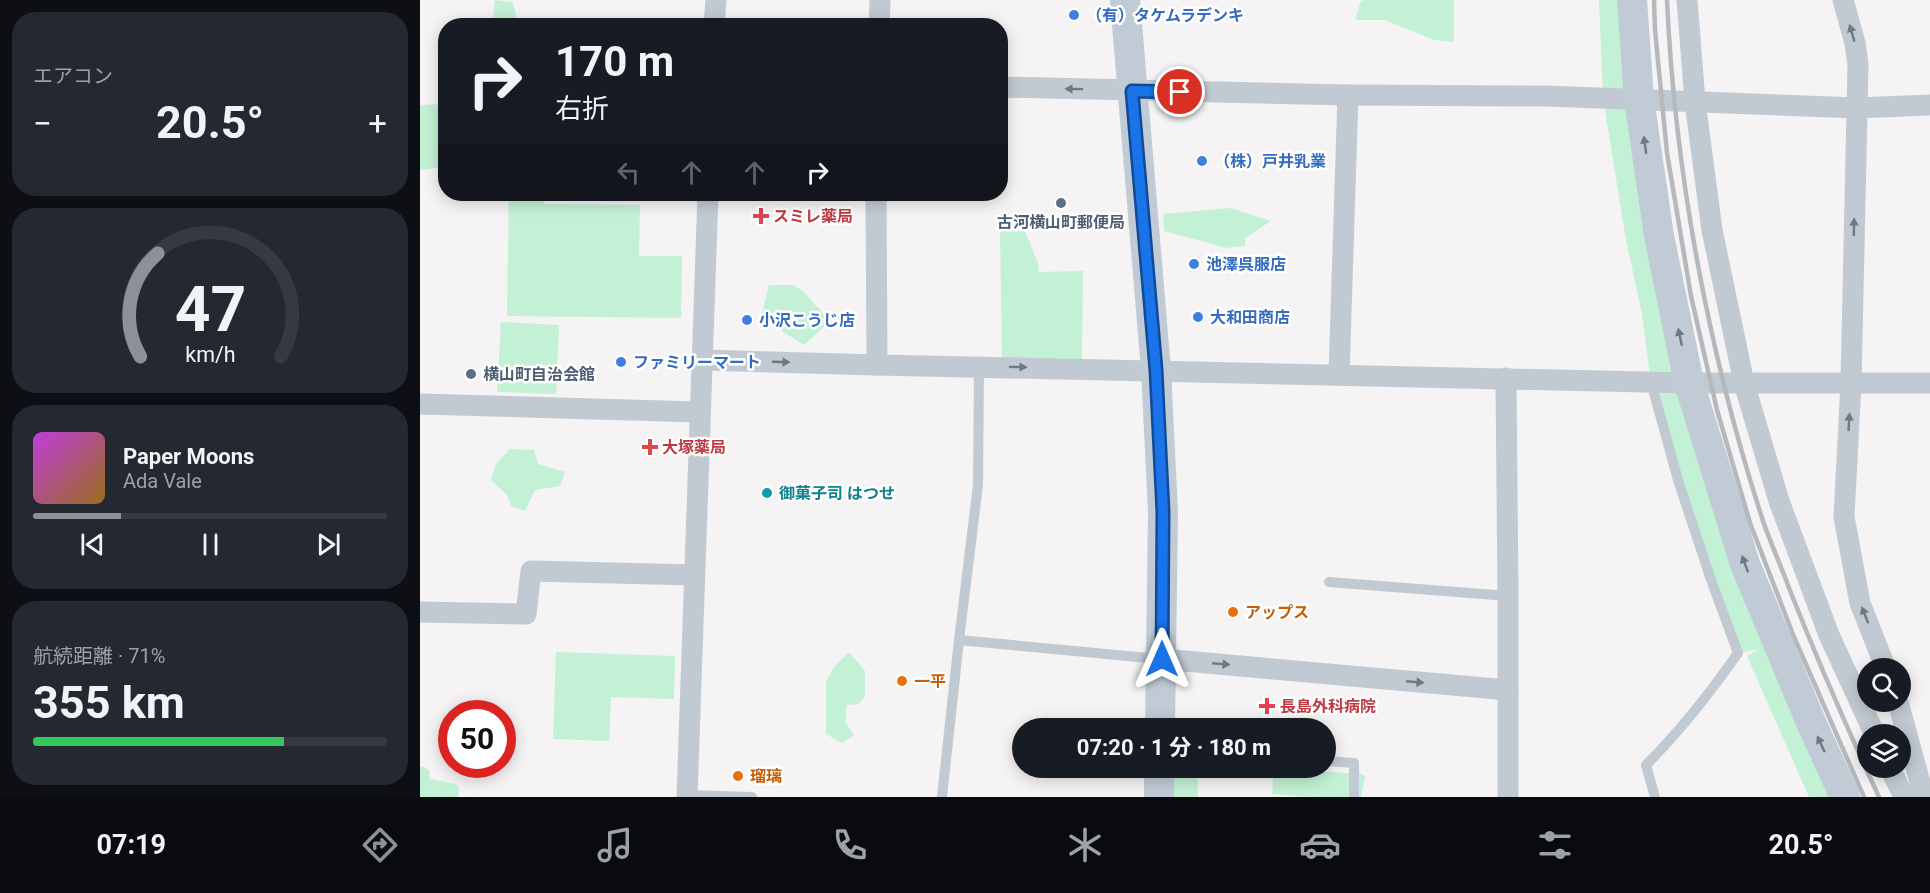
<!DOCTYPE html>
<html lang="ja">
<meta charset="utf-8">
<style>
:root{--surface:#171b24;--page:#242831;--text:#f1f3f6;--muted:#9ea1a6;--line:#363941;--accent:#8c9099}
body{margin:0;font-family:Roboto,"Noto Sans JP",sans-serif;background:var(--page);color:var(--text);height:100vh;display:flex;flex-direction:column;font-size:22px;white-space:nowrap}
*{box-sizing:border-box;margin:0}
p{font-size:20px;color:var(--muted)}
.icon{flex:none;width:33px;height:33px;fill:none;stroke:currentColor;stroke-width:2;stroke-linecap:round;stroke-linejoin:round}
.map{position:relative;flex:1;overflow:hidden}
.side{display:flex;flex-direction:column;gap:12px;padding:12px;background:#0d0f14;width:420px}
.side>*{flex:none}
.top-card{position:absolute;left:18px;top:18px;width:570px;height:183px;border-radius:24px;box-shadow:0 3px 15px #0003;background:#171b24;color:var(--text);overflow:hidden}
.controls{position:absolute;left:1437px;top:658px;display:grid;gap:12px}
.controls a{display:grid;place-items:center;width:54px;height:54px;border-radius:50%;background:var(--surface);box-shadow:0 3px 15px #0003;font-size:30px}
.speed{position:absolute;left:18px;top:700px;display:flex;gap:12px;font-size:30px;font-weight:700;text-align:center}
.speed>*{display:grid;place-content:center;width:78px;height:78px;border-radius:50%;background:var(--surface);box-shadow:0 3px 15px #0003;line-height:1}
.speed .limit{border:9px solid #d22;background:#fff;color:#111}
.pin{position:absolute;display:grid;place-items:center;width:51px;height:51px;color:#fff;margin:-26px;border:3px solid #fff;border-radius:50%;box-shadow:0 2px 6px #0007}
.me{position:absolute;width:66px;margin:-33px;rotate:0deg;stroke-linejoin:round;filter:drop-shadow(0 0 4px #0008)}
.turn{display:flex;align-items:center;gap:21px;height:126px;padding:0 18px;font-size:27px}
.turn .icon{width:78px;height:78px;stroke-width:2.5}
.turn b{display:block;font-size:42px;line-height:51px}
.lanes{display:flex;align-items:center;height:57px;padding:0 18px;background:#0003;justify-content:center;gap:30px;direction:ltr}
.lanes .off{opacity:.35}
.big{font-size:45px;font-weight:700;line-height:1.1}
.side .tile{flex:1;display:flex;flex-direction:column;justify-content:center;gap:9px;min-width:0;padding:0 21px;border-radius:24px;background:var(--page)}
.side .dial{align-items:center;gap:0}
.dial svg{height:156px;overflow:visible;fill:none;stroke:var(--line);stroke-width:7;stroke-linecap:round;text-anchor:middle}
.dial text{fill:var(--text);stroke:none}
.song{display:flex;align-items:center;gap:18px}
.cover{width:72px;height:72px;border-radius:9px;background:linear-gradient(135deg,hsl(290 70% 55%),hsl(40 70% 35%))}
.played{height:6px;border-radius:3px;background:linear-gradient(90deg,var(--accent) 25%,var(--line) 25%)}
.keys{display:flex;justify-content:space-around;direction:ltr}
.heat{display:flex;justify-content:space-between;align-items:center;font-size:33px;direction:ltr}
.charge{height:9px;border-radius:4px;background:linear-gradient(90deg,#34c759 71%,var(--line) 0)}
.trip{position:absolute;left:592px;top:718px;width:324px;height:60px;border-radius:30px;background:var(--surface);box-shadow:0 3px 15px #0003;font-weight:700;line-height:60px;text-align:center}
.tabs{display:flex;height:96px;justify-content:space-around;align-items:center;background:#090b0e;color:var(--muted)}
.tabs .icon{width:42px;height:42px}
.tabs .on{color:var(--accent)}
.tabs b{font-size:27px;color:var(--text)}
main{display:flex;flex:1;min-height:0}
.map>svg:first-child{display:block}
</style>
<main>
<section class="side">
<div class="tile"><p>エアコン</p>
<div class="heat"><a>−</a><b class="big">20.5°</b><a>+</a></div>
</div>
<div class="tile dial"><svg viewBox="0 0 100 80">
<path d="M14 69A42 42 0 1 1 86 69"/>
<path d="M14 69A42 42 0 0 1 23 16" stroke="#8c9099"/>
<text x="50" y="56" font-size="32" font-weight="700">47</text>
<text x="50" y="72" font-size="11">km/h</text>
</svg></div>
<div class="tile">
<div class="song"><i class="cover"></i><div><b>Paper Moons</b><p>Ada Vale</p></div></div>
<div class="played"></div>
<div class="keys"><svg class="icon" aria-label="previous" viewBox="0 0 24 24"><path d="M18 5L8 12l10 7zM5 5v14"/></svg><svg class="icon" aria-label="pause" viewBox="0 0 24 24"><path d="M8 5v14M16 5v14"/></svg><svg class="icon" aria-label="next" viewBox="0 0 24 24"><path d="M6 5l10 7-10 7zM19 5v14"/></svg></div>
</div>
<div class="tile"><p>航続距離 · 71%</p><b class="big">355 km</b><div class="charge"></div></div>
</section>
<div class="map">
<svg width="1510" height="797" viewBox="0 0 1510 797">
<rect width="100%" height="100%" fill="#f5f3f3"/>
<g fill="#c3f1d5">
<path d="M 75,0 L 93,2 L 98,25 L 72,25 Z"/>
<path d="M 945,0 L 1034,0 L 1034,42 L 1014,40 L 965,20 L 935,20 L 941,1 Z"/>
<path d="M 1179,0 L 1212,0 L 1269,383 L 1418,797 L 1389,797 L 1327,656 L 1339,649 L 1318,653 L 1231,382 L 1222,314 L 1206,240 L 1183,98 Z"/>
<path d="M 109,19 L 181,24 L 181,25 L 109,25 Z"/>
<path d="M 25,104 L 25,167 L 0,170 L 0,105 Z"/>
<path d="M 89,194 L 125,194 L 124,204 L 220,205 L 219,256 L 262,256 L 261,318 L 87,316 Z"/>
<path d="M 810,208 L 851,221 L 825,238 L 825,246 L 807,248 L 744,231 L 743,214 Z"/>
<path d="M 580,231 L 605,231 L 619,266 L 618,272 L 663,271 L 662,360 L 582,358 Z"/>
<path d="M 349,285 L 373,285 L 383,291 L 410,321 L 384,345 L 341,318 Z"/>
<path d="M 81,322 L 139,325 L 136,394 L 77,392 Z"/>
<path d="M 90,449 L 114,450 L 118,464 L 145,472 L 140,486 L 115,490 L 105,511 L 91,506 L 87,495 L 71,480 L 76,464 Z"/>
<path d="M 136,652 L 255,656 L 254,699 L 191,697 L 189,741 L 133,739 Z"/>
<path d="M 429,652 L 445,671 L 445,697 L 438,704 L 427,705 L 425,722 L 434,735 L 422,743 L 406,734 L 406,682 L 414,667 Z"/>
<path d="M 0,767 L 4,767 L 9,770 L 10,779 L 36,784 L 39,789 L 38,797 L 0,797 Z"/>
<path d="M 753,768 L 777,768 L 778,797 L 751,797 Z"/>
<path d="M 854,768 L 942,774 L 945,777 L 941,797 L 887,797 L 852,794 Z"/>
</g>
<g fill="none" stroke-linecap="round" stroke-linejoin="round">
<g stroke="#c1cad2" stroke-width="10">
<path d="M 1231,382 L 1258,480 L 1290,577 L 1318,653 C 1290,693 1261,730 1226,765 L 1235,797"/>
<path d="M 909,582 L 1088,596"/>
<path d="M 539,640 L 739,659"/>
<path d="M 906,761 L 934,763 L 934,797"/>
<path d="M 267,795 L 332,797"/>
<path d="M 522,797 L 539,640 L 558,485 L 559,367"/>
</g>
<g stroke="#c1cad2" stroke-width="21">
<path d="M 1267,0 L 1275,102 L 1292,230 L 1324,383 L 1359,501 L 1409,635 L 1455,735"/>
<path d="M 1423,0 L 1435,43 L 1438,65 L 1431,383 L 1424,517 L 1440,603 L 1466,669"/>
<path d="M 294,26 L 296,0"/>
<path d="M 459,26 L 460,0"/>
<path d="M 580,87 L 928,95 L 1126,96 L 1437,108 L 1510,105"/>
<path d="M 456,194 L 457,365"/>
<path d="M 282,360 L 457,365 L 1269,383 L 1510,383"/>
<path d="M 919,375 L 928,95"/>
<path d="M 1086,378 L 1088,596 L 1088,797"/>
<path d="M 0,404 L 279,412"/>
<path d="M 0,612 L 106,614 L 111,571 L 274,575"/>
<path d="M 742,659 L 1088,690"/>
<path d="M 1478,702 L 1504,797"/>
<path d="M 1470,768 L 1484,797"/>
<path d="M 267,797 L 288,194"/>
</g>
<g stroke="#c1cbd6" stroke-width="30">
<path d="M 705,0 L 736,370 L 743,512 L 740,729"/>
<path d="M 1212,0 L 1219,99 L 1239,236 L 1269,383 L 1325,564 L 1390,720 L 1425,797"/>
<path d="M 739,797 L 739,768"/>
</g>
<g stroke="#b5b8bd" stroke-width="4.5">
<path d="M 1234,0 L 1235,30 L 1247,153 L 1271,296 L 1297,410 L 1330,523 L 1374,637 L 1444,797"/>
<path d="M 1247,0 C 1255,175 1289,355 1343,521 C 1351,544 1361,566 1369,588 C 1397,659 1427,728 1459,797"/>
</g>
</g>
<defs><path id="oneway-solid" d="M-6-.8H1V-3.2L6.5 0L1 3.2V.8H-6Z" transform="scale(1.5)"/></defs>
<g fill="#6e7983">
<use href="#oneway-solid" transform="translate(1432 33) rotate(-106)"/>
<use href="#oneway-solid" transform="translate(654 89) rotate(-179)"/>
<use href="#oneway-solid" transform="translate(1434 227) rotate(-89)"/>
<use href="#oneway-solid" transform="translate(361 362) rotate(2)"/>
<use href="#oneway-solid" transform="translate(598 367) rotate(1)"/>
<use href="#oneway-solid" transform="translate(1429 422) rotate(-87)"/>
<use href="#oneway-solid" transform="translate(1445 615) rotate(-111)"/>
<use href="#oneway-solid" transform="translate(801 664) rotate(5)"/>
<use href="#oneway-solid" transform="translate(995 682) rotate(5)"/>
</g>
<g fill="#6e7984">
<use href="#oneway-solid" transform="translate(1225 145) rotate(-98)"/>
<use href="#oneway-solid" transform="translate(1260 337) rotate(-102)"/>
<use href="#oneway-solid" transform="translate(1325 564) rotate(-110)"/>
<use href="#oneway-solid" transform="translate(1401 744) rotate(-115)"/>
</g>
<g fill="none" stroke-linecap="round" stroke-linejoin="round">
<g stroke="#114b97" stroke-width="15">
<path id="route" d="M 742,659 L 743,512 L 736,370 L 712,91 L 760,92"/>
</g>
<use href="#route" stroke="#1a73e8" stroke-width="10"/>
</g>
<g fill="#3f7fe0" stroke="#fff" stroke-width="2">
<circle cx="654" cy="15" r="6"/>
<circle cx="782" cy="161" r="6"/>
<circle cx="774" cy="264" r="6"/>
<circle cx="778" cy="317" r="6"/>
<circle cx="327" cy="320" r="6"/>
<circle cx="201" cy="362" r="6"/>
</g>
<g fill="#5c6f8a" stroke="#fff" stroke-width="2">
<circle cx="641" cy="203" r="6"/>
<circle cx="51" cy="374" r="6"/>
</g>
<g fill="#e0444e" stroke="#fff" stroke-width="2">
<path d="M338 207h6v6h6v6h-6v6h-6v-6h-6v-6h6z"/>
<path d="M227 438h6v6h6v6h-6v6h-6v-6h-6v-6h6z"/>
<path d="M844 697h6v6h6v6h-6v6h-6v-6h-6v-6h6z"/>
</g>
<circle fill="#0f9aa8" stroke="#fff" stroke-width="2" cx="347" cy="493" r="6"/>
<g fill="#e8710a" stroke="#fff" stroke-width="2">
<circle cx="813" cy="612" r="6"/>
<circle cx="482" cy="681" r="6"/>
<circle cx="318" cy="776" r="6"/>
</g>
<g text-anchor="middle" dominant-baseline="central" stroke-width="5" stroke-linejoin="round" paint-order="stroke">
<g font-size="16" font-weight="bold" fill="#366cbe" stroke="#fff" text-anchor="start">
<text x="666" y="15">（有）タケムラデンキ</text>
<text x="794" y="161">（株）戸井乳業</text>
<text x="786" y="264">池澤呉服店</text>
<text x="790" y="317">大和田商店</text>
<text x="339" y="320">小沢こうじ店</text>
<text x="213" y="362">ファミリーマート</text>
</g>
<g font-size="16" font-weight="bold" fill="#be3a42" stroke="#fff" text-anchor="start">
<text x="353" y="216">スミレ薬局</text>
<text x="242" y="447">大塚薬局</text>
<text x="860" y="706">長島外科病院</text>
</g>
<g font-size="16" font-weight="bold" fill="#4e5e75" stroke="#fff">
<text x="641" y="222">古河横山町郵便局</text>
<text x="63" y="374" text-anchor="start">横山町自治会館</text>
</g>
<g font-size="16" font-weight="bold" fill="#0d838f" stroke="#fff" text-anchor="start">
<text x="359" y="493">御菓子司 はつせ</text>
</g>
<g font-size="16" font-weight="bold" fill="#c56008" stroke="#fff" text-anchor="start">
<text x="825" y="612">アップス</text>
<text x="494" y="681">一平</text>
<text x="330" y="776">瑠璃</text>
</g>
</g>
</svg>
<div class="controls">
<a><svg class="icon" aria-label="search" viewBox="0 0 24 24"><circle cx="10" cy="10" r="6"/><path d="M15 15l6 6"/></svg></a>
<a><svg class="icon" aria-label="layers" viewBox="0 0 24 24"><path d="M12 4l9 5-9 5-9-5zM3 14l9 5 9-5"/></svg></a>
</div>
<div class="speed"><div class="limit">50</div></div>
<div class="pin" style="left:760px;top:92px;background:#d93025"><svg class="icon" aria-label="arrive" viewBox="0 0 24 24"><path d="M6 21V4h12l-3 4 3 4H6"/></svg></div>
<svg class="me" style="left:742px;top:659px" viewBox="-20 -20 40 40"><path d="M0-17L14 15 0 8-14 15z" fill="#1a73e8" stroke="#fff" stroke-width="4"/></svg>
<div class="trip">07:20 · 1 分 · 180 m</div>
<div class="top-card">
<div class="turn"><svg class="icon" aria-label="right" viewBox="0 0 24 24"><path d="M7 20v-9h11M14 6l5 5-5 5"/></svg><div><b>170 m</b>右折</div></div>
<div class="lanes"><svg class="icon off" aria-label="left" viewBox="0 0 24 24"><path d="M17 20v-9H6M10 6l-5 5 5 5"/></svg><svg class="icon off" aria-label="ahead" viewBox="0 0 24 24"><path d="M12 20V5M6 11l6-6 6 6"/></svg><svg class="icon off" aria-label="ahead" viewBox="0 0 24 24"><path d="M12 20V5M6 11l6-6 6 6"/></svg><svg class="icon" aria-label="right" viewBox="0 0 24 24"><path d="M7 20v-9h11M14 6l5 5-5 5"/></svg></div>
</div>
</div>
</main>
<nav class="tabs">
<b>07:19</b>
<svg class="icon on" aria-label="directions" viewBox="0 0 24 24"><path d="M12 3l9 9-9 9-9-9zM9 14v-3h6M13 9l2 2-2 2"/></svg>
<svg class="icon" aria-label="music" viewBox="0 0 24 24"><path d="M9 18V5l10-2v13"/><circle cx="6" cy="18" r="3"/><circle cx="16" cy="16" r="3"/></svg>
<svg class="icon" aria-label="phone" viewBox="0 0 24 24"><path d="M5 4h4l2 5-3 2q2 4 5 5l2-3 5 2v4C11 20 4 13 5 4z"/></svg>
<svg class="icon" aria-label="climate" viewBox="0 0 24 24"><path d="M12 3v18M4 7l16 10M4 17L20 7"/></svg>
<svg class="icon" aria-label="car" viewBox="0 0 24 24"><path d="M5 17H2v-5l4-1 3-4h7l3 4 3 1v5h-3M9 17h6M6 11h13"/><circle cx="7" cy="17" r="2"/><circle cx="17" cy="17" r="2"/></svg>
<svg class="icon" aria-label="filters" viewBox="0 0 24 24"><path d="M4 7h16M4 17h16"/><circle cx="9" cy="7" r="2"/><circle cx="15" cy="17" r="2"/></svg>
<b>20.5°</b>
</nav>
